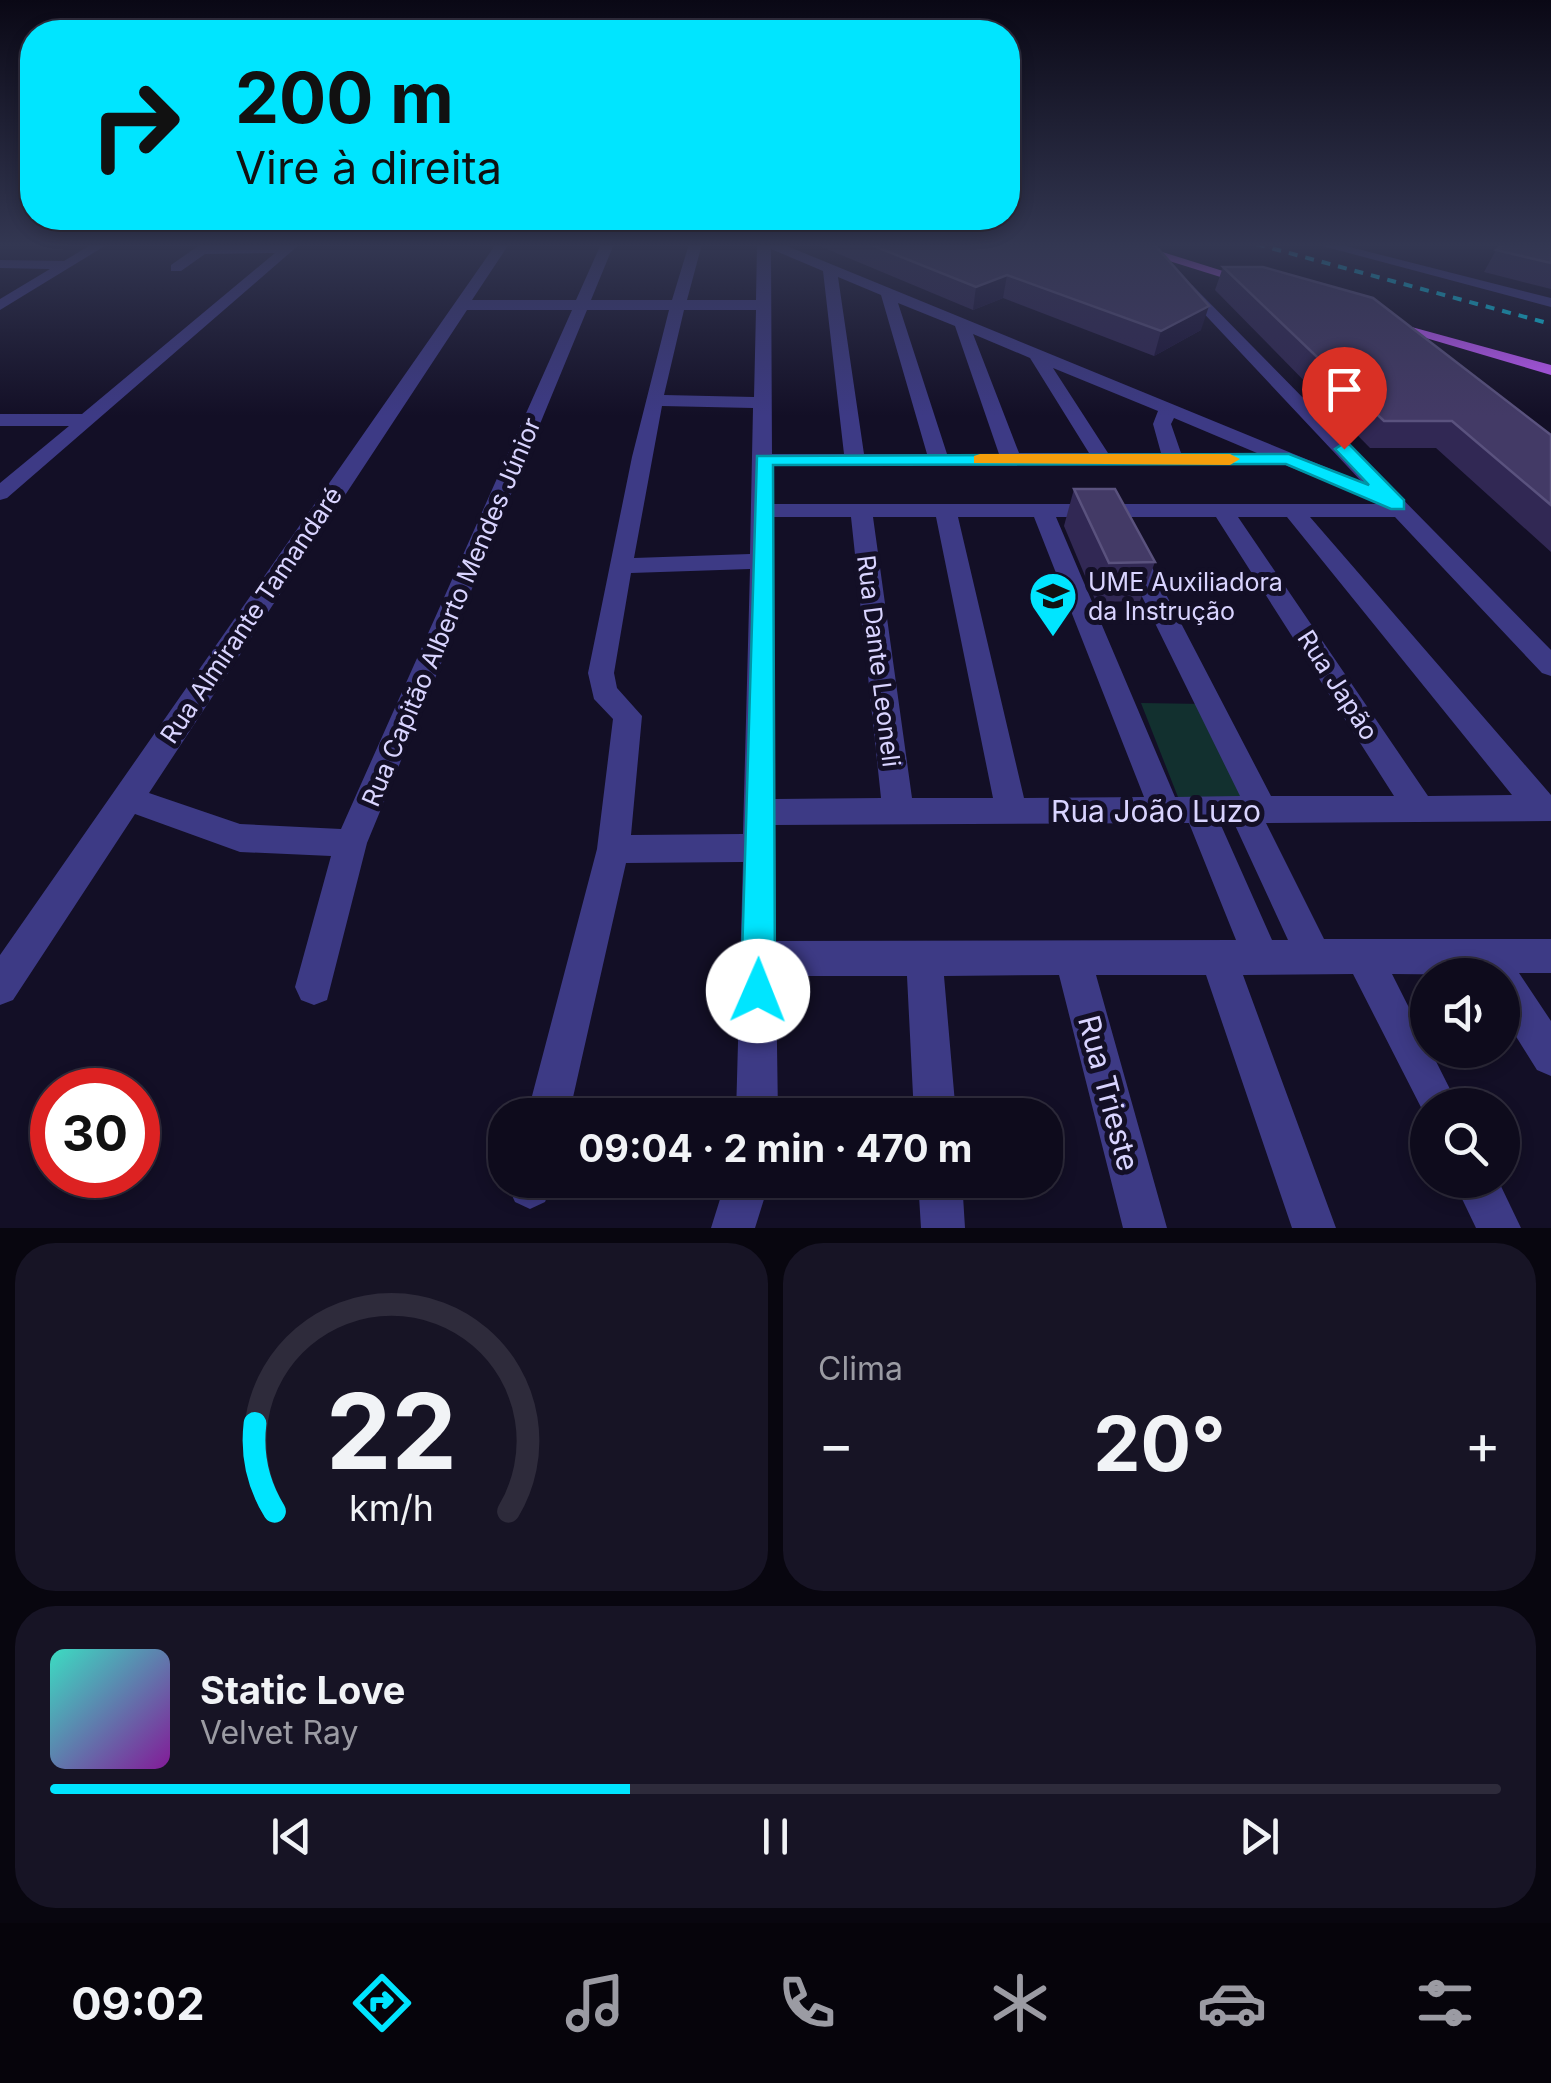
<!DOCTYPE html>
<html lang="pt">
<meta charset="utf-8">
<style>
:root{--surface:#0e0b1c;--page:#171425;--text:#f1f3f6;--muted:#9b9ba3;--line:#2e2b3b;--accent:#00e5ff}
body{margin:0;font-family:Inter,sans-serif;background:var(--page);color:var(--text);height:100vh;display:flex;flex-direction:column;font-size:38px;white-space:nowrap}
*{box-sizing:border-box;margin:0}
p{font-size:32px;color:var(--muted)}
.icon{flex:none;width:55px;height:55px;fill:none;stroke:currentColor;stroke-width:2;stroke-linecap:round;stroke-linejoin:round}
.map{position:relative;height:1228px;overflow:hidden}
.drawer{display:flex;flex-direction:column;gap:15px;padding:15px;background:#08060f;flex:1}
.drawer>*{flex:none}
.guide{position:absolute;left:20px;top:20px;width:1000px;height:210px;border-radius:40px;box-shadow:0 5px 15px #0003,0 0 0 2px var(--line);background:#00e5ff;color:#111;overflow:hidden}
.controls{position:absolute;left:1410px;top:958px;display:grid;gap:20px}
.controls a{display:grid;place-items:center;width:110px;height:110px;border-radius:50%;background:var(--surface);box-shadow:0 5px 15px #0003,0 0 0 2px var(--line);font-size:50px}
.speed{position:absolute;left:30px;top:1068px;display:flex;gap:20px;font-size:50px;font-weight:700;text-align:center}
.speed>*{display:grid;place-content:center;width:130px;height:130px;border-radius:50%;background:var(--surface);box-shadow:0 5px 15px #0003,0 0 0 2px var(--line);line-height:1}
.speed .limit{border:15px solid #d22;background:#fff;color:#111}
.pin{position:absolute;display:grid;place-items:center;width:85px;height:85px;color:#fff;margin:-102px -42px;border-radius:50% 50% 50% 0;rotate:-45deg;box-shadow:0 0 10px #0007}
.pin .icon{rotate:45deg}
.me{position:absolute;width:110px;margin:-55px;rotate:1deg;stroke-linejoin:round;filter:drop-shadow(0 0 8px #0008)}
.turn{display:flex;align-items:center;gap:35px;height:210px;padding:0 50px;font-size:45px}
.turn .icon{width:130px;height:130px;stroke-width:2.5}
.turn b{display:block;font-size:70px;line-height:85px}
.big{font-size:75px;font-weight:700;line-height:1.1}
.drawer .widget{flex:1;display:flex;flex-direction:column;justify-content:center;gap:15px;min-width:0;padding:0 35px;border-radius:40px;background:var(--page)}
.drawer .dial{align-items:center;gap:0}
.dial svg{height:260px;overflow:visible;fill:none;stroke:var(--line);stroke-width:7;stroke-linecap:round;text-anchor:middle}
.dial text{fill:var(--text);stroke:none}
.song{display:flex;align-items:center;gap:30px}
.cover{width:120px;height:120px;border-radius:15px;background:linear-gradient(135deg,hsl(170 70% 55%),hsl(290 70% 35%))}
.played{height:10px;border-radius:5px;background:linear-gradient(90deg,var(--accent) 40%,var(--line) 40%)}
.keys{display:flex;justify-content:space-around;direction:ltr}
.heat{display:flex;justify-content:space-between;align-items:center;font-size:55px;direction:ltr}
.drawer .tiles{flex:1;display:grid;gap:15px;grid-template-columns:1fr 1fr}
.widget:last-child{grid-column:span 2}
.trip{position:absolute;left:488px;top:1098px;width:575px;height:100px;border-radius:40px;background:var(--surface);box-shadow:0 5px 15px #0003,0 0 0 2px var(--line);font-weight:700;line-height:100px;text-align:center}
.tab-bar{display:flex;height:160px;justify-content:space-around;align-items:center;background:#06040b;color:var(--muted)}
.tab-bar .icon{width:70px;height:70px}
.tab-bar .selected{color:var(--accent)}
.tab-bar b{font-size:45px;color:var(--text)}
.map>svg:first-child{display:block}
</style>
<div class="map">
<svg width="1551" height="1228" viewBox="0 0 1551 1228">
<rect width="100%" height="100%" fill="#130f26"/>
<path fill="#12302f" d="M 1141,703 L 1204,704 L 1253,797 L 1178,797 Z"/>
<g fill="none" stroke-linecap="round" stroke-linejoin="round">
<g fill="#3d3a85" fill-rule="evenodd">
<path d="M 92,244 L 108,244 L 0,310 L 0,299 L 50,269 L 0,268 L 0,260 L 64,261 Z"/>
<path d="M 201,244 L 300,244 L 7,498 L 0,500 L 0,483 L 69,426 L 0,426 L 0,414 L 82,414 L 275,253 L 205,254 L 181,271 L 171,271 L 171,265 Z"/>
<path d="M 496,244 L 509,244 L 472,300 L 576,300 L 601,244 L 614,244 L 591,300 L 672,300 L 689,244 L 702,244 L 687,300 L 756,300 L 757,244 L 782,244 L 1362,482 L 1180,288 L 1192,285 L 1551,650 L 1551,676 L 1542,673 L 1395,517 L 1310,517 L 1551,795 L 1551,821 L 1266,823 L 1324,939 L 1551,939 L 1551,973 L 1519,973 L 1551,1021 L 1551,1076 L 1537,1070 L 1502,1014 L 1502,975 L 1392,974 L 1458,1105 L 1428,1105 L 1428,1121 L 1353,974 L 1243,975 L 1336,1228 L 1292,1228 L 1206,975 L 1096,975 L 1167,1228 L 1123,1228 L 1059,975 L 944,976 L 956,1115 L 914,1115 L 907,976 L 776,976 L 778,1115 L 736,1115 L 743,862 L 626,863 L 569,1115 L 527,1115 L 597,849 L 613,719 L 594,699 L 588,673 L 632,457 L 669,310 L 587,310 L 367,843 L 327,1000 L 314,1005 L 301,1000 L 295,987 L 331,856 L 240,852 L 135,814 L 13,1000 L 0,1005 L 0,955 ZM 771,249 L 823,271 L 844,454 L 772,454 ZM 838,277 L 881,295 L 927,454 L 864,454 ZM 898,303 L 955,326 L 999,454 L 947,454 ZM 467,310 L 572,310 L 341,829 L 240,824 L 149,793 ZM 684,310 L 756,310 L 754,397 L 664,395 ZM 973,334 L 1030,358 L 1089,453 L 1019,453 ZM 1053,368 L 1158,411 L 1153,424 L 1161,453 L 1108,453 ZM 662,406 L 753,408 L 750,554 L 634,558 ZM 1174,418 L 1257,453 L 1181,453 L 1171,424 ZM 1283,464 L 1380,504 L 773,504 L 772,466 ZM 773,517 L 851,517 L 881,798 L 775,799 ZM 873,517 L 936,517 L 993,798 L 912,798 ZM 958,517 L 1034,517 L 1144,797 L 1024,798 ZM 1056,517 L 1216,517 L 1394,796 L 1271,796 L 1146,556 L 1134,549 L 1122,556 L 1240,796 L 1175,797 ZM 1238,517 L 1287,517 L 1512,795 L 1428,796 ZM 750,569 L 743,834 L 631,835 L 642,716 L 617,688 L 614,673 L 631,573 ZM 1189,823 L 1236,940 L 776,941 L 775,825 ZM 1220,823 L 1234,823 L 1288,940 L 1272,940 Z"/>
<path d="M 1315,244 L 1338,244 L 1551,298 L 1551,307 Z"/>
<path d="M 510,1180 L 554,1180 L 545,1202 L 530,1209 L 515,1202 L 508,1187 Z"/>
<path d="M 726,1180 L 770,1180 L 755,1228 L 711,1228 Z"/>
<path d="M 918,1180 L 962,1180 L 965,1228 L 921,1228 Z"/>
<path d="M 1453,1180 L 1498,1180 L 1521,1228 L 1476,1228 Z"/>
</g>
<g fill="#c25bff" fill-rule="evenodd">
<path d="M 1115,244 L 1137,244 L 1258,282 L 1246,285 Z"/>
<path d="M 1375,317 L 1551,365 L 1551,375 L 1375,323 Z"/>
</g>
<path stroke="#00e5ff" stroke-width="4" stroke-dasharray="9 8" stroke-linecap="butt" d="M 1256,244 L 1551,324"/>
</g>
<g fill="#312854">
<path d="M 815,244 L 1154,244 L 1201,330 L 1154,356 L 1003,298 L 973,310 Z"/>
<path d="M 1551,244 L 1551,289 L 1484,272 L 1496,250 Z"/>
<path d="M 1223,267 L 1551,435 L 1551,552 L 1436,448 L 1370,448 L 1215,290 Z"/>
<path d="M 1074,489 L 1155,562 L 1140,601 L 1096,602 L 1064,526 Z"/>
</g>
<g fill="#1d163a">
<path d="M 1007,275 L 1003,298 L 973,310 L 976,287 Z"/>
<path d="M 1209,306 L 1201,330 L 1154,356 L 1161,331 Z"/>
</g>
<g fill="#433a66" stroke="#5a527e" stroke-width="2.5">
<path d="M 869,244 L 1154,244 L 1209,306 L 1161,331 L 1007,275 L 976,287 Z"/>
<path d="M 1504,244 L 1551,244 L 1551,263 L 1496,250 Z"/>
<path d="M 1223,267 L 1263,267 L 1373,298 L 1551,435 L 1551,505 L 1452,421 L 1384,421 Z"/>
<path d="M 1074,489 L 1115,489 L 1155,562 L 1109,563 Z"/>
</g>
<linearGradient id="sky" x2="0" y2="1"><stop stop-color="#0a0815"/><stop offset="0.59" stop-color="#333752"/><stop offset="1" stop-color="#333752" stop-opacity="0"/></linearGradient>
<rect width="1551" height="416" fill="url(#sky)"/>
<path fill="#00e5ff" stroke="#0095a6" stroke-width="2.5" d="M 1344,443 L 1350,445 L 1404,500 L 1404,509 L 1391,509 L 1286,464 L 773,465 L 775,991 L 770,1003 L 758,1008 L 746,1003 L 741,991 L 757,456 L 1289,454 L 1369,485 L 1335,449 Z"/>
<path fill="#f59e0b" d="M 980,454 L 1230,454 L 1240,459 L 1230,465 L 974,463 L 974,456 Z"/>
<defs>
<g id="school-pin" transform="scale(2.5)"><path d="M0 17L-7.5 6A9.5 9.5 0 1 1 7.5 6Z" fill="#00e5ff" stroke="#130f26"/><path d="M0-5L7-2L0 1L-7-2ZM-4 1L0 2.5L4 1V4Q0 6-4 4Z" fill="#111"/></g>
</defs>
<g fill-rule="evenodd">
<use href="#school-pin" x="1053" y="596"/>
</g>
<g text-anchor="middle" dominant-baseline="central" stroke-width="10" stroke-linejoin="round" paint-order="stroke">
<g font-size="25" fill="#d9d4ff" stroke="#130f26" text-anchor="start">
<text x="1088" y="582">UME Auxiliadora<tspan x="1088" dy="29">da Instrução</tspan></text>
</g>
<g font-size="25" fill="#d9d4ff" stroke="#130f26">
<text transform="translate(451 612) rotate(-67)">Rua Capitão Alberto Mendes Júnior</text>
<text transform="translate(251 615) rotate(-56)">Rua Almirante Tamandaré</text>
<text transform="translate(879 661) rotate(83)">Rua Dante Leoneli</text>
<text transform="translate(1338 685) rotate(57)">Rua Japão</text>
</g>
<g font-size="30" fill="#d9d4ff" stroke="#130f26">
<text x="1156" y="811">Rua João Luzo</text>
<text transform="translate(1109 1093) rotate(75)">Rua Trieste</text>
</g>
</g>
</svg>
<div class="controls">
<a><svg class="icon" aria-label="sound" viewBox="0 0 24 24"><path d="M4 9h4l5-4v14l-5-4H4zM17 9q2 3 0 6"/></svg></a>
<a><svg class="icon" aria-label="search" viewBox="0 0 24 24"><circle cx="10" cy="10" r="6"/><path d="M15 15l6 6"/></svg></a>
</div>
<div class="speed"><div class="limit">30</div></div>
<div class="pin" style="left:1344px;top:449px;background:#d93025"><svg class="icon" aria-label="arrive" viewBox="0 0 24 24"><path d="M6 21V4h12l-3 4 3 4H6"/></svg></div>
<svg class="me" style="left:758px;top:991px" viewBox="-20 -20 40 40"><circle r="19" fill="#fff"/><path d="M0-13L10 11 0 6-10 11z" fill="#00e5ff"/></svg>
<div class="trip">09:04 · 2 min · 470 m</div>
<div class="guide">
<div class="turn"><svg class="icon" aria-label="right" viewBox="0 0 24 24"><path d="M7 20v-9h11M14 6l5 5-5 5"/></svg><div><b>200 m</b>Vire à direita</div></div>
</div>
</div>
<section class="drawer">
<div class="tiles">
<div class="widget dial"><svg viewBox="0 0 100 80">
<path d="M14 69A42 42 0 1 1 86 69"/>
<path d="M14 69A42 42 0 0 1 8 42" stroke="#00e5ff"/>
<text x="50" y="56" font-size="32" font-weight="700">22</text>
<text x="50" y="72" font-size="11">km/h</text>
</svg></div>
<div class="widget"><p>Clima</p>
<div class="heat"><a>−</a><b class="big">20°</b><a>+</a></div>
</div>
<div class="widget">
<div class="song"><i class="cover"></i><div><b>Static Love</b><p>Velvet Ray</p></div></div>
<div class="played"></div>
<div class="keys"><svg class="icon" aria-label="previous" viewBox="0 0 24 24"><path d="M18 5L8 12l10 7zM5 5v14"/></svg><svg class="icon" aria-label="pause" viewBox="0 0 24 24"><path d="M8 5v14M16 5v14"/></svg><svg class="icon" aria-label="next" viewBox="0 0 24 24"><path d="M6 5l10 7-10 7zM19 5v14"/></svg></div>
</div>
</div>
</section>
<nav class="tab-bar">
<b>09:02</b>
<svg class="icon selected" aria-label="directions" viewBox="0 0 24 24"><path d="M12 3l9 9-9 9-9-9zM9 14v-3h6M13 9l2 2-2 2"/></svg>
<svg class="icon" aria-label="music" viewBox="0 0 24 24"><path d="M9 18V5l10-2v13"/><circle cx="6" cy="18" r="3"/><circle cx="16" cy="16" r="3"/></svg>
<svg class="icon" aria-label="phone" viewBox="0 0 24 24"><path d="M5 4h4l2 5-3 2q2 4 5 5l2-3 5 2v4C11 20 4 13 5 4z"/></svg>
<svg class="icon" aria-label="climate" viewBox="0 0 24 24"><path d="M12 3v18M4 7l16 10M4 17L20 7"/></svg>
<svg class="icon" aria-label="car" viewBox="0 0 24 24"><path d="M5 17H2v-5l4-1 3-4h7l3 4 3 1v5h-3M9 17h6M6 11h13"/><circle cx="7" cy="17" r="2"/><circle cx="17" cy="17" r="2"/></svg>
<svg class="icon" aria-label="filters" viewBox="0 0 24 24"><path d="M4 7h16M4 17h16"/><circle cx="9" cy="7" r="2"/><circle cx="15" cy="17" r="2"/></svg>
</nav>
